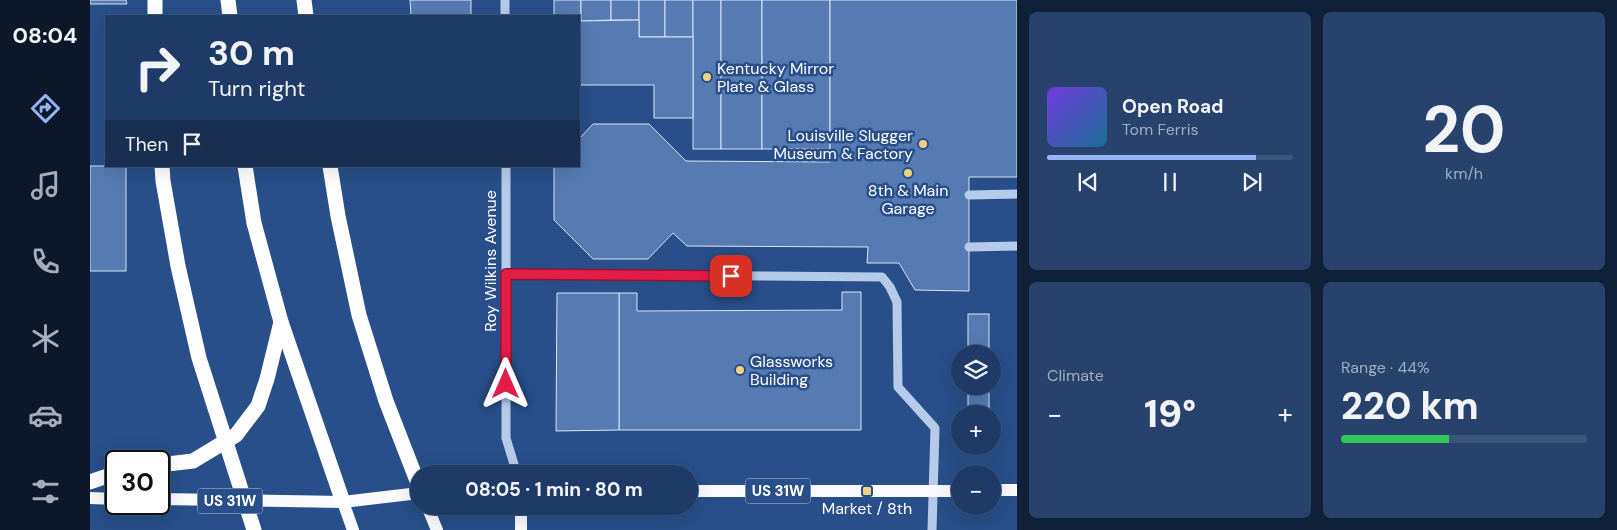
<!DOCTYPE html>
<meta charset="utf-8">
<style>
:root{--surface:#1e3b67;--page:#26426d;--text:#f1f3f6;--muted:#a1adc0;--line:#3c557b;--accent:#95b2f1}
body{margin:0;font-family:"DM Sans",sans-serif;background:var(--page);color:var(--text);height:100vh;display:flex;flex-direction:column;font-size:19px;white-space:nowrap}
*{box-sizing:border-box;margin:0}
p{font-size:16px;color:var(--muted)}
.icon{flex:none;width:28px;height:28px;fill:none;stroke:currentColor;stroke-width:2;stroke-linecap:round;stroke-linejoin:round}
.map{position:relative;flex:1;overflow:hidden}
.side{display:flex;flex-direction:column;gap:12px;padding:12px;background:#102039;width:600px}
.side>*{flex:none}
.hud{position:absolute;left:15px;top:15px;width:475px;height:152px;border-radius:0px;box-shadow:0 5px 20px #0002,0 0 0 1px var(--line);background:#1e3b67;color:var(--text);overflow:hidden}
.buttons{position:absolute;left:861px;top:345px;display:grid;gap:10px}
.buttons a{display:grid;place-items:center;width:50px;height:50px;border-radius:50%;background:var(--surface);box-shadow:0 5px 20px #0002,0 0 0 1px var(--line);font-size:25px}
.speed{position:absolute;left:15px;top:450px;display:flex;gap:10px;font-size:25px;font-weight:700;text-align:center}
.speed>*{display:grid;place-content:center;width:65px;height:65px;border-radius:50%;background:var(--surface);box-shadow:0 5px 20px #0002,0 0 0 1px var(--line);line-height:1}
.speed .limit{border:2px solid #111;border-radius:8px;background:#fff;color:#111}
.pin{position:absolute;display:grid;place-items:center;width:42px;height:42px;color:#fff;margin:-21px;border-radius:10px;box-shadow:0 2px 8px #0006}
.me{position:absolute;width:55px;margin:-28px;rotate:0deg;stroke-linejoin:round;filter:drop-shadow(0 0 4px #0008)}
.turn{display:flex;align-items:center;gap:18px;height:105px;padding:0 20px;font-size:22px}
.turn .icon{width:65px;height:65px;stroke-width:2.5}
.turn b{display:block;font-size:35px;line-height:42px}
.then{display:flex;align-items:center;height:48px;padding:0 20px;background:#0003;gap:10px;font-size:19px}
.big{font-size:38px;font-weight:800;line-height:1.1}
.side .card{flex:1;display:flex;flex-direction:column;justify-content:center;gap:8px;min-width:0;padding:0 18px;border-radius:8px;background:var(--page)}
.side .dial{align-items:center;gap:0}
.dial b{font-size:65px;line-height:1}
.song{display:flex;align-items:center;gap:15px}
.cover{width:60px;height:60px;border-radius:8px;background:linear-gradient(135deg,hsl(260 70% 55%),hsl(200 70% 35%))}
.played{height:5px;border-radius:2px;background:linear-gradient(90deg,var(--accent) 85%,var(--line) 85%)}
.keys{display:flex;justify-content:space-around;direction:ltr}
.heat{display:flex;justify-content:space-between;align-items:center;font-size:28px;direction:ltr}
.charge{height:8px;border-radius:4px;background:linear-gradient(90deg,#34c759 44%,var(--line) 0)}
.side .tiles{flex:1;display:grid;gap:12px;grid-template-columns:repeat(2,1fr)}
.trip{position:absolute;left:320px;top:465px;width:288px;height:50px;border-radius:25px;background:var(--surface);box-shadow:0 5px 20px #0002,0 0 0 1px var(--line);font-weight:800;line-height:50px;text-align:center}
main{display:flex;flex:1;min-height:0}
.tab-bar{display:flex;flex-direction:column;width:90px;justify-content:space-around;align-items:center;background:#0c1829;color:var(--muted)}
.tab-bar .icon{width:35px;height:35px}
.tab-bar .selected{color:var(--accent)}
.tab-bar b{font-size:22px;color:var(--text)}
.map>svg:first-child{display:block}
</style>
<main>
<nav class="tab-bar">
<b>08:04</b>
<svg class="icon selected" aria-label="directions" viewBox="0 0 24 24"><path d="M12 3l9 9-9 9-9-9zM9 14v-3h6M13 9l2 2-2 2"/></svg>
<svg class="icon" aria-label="music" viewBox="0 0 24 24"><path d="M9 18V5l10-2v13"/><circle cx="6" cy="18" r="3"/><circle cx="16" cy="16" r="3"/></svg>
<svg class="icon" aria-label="phone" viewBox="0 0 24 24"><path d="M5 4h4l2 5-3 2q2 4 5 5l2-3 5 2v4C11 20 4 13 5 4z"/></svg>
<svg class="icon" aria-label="climate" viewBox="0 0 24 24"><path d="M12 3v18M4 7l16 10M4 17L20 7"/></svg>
<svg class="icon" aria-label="car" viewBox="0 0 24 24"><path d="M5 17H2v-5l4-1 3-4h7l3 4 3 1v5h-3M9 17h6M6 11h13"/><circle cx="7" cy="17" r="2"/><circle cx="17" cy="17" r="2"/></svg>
<svg class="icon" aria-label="filters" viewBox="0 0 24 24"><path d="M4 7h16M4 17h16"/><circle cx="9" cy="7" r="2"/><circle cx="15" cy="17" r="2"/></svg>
</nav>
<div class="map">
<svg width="927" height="530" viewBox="0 0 927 530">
<rect width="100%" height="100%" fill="#284f89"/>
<g fill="#557bb2" stroke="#d9e6f7">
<path d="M 0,0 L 36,0 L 37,4 L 0,4 Z"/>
<path d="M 320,0 L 381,0 L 381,16 L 321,16 Z"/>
<path d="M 464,0 L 491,0 L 491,21 L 489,21 L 489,16 L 464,16 Z"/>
<path d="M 491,0 L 521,0 L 521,20 L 491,21 Z"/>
<rect x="521" y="0" width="28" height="20"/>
<rect x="549" y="0" width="26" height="37"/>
<rect x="575" y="0" width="28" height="37"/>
<rect x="603" y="0" width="28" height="149"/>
<rect x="631" y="0" width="41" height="149"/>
<rect x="672" y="0" width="68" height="149"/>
<path d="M 740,0 L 927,0 L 927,177 L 879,177 L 879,291 L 825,290 L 809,263 L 777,263 L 778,247 L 597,246 L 583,233 L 558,259 L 503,259 L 464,220 L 464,166 L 489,166 L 489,139 L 503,124 L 559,124 L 596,161 L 740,162 Z"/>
<path d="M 549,20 L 549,37 L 603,37 L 603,118 L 564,118 L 564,85 L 489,85 L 489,21 Z"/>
<rect x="0" y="166" width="36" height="105"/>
<path d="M 752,292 L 771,292 L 771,430 L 529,430 L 529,293 L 547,293 L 547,311 L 752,310 Z"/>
<path d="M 467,293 L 529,293 L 529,430 L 466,431 Z"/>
<rect x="878" y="314" width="21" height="40"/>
<rect x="878" y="386" width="21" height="28"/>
</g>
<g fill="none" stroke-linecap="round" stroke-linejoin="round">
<g stroke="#b5cbe9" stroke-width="9">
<path d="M 415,0 L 415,16"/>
<path d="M 416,166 L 416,438 L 427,474"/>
<path d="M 879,195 L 927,194"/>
<path d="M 879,247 L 927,246"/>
<path d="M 416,274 L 792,277 L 800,287 L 807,302 L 808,387 L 845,428 L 842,530"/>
</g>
<g stroke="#f8fafe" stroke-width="12">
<path d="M 902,490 L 927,490"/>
<path d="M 599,491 L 870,491"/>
<path d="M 0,498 L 26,499"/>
<path d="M 69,499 L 253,502 L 329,493"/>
<path d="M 253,502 L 263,530"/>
<path d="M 337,506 L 347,530"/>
<path d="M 431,530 L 431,506"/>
</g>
<g stroke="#fff" stroke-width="15">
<path d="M 65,0 L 65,16"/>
<path d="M 138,0 L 140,16"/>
<path d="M 214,0 L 216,16"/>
<path d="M 155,166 L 164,223 L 191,322 L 253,502"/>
<path d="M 240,166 L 248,216 L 269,315 L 296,401 L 329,486"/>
<path d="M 69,465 L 103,461 L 146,435 L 168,406 L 177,379 L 191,322"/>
<path d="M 0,482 L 26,473"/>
</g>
<path stroke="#fff" stroke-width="15" d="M 72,166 L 73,181 L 88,266 L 109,358 L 164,530"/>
</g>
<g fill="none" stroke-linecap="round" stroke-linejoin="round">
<g stroke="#92132f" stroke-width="12">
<path id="route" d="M 416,384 L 416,274 L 641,276"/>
</g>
<use href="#route" stroke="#e11d48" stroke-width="9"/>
</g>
<g fill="#f1d37c" stroke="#284f89" stroke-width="2">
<circle cx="617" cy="77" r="5"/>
<circle cx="833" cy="144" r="5"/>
<circle cx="818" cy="173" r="5"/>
<circle cx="650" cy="370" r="5"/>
<rect x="772" y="486" width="10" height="10" rx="2.5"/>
</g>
<g text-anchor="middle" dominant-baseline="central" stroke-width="5" stroke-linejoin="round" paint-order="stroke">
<g fill="#284f89" stroke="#becadc" stroke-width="1">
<rect x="655.5" y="478.5" width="65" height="25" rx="4"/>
<rect x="107.5" y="488.5" width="65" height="25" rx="4"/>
</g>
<g font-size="15" font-weight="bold" fill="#fff">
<text x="688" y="491">US 31W</text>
<text x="140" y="501">US 31W</text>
</g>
<g font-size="16" fill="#fff" stroke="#284f89" text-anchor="start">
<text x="627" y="68">Kentucky Mirror<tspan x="627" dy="18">Plate &amp; Glass</tspan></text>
<text x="823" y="135" text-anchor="end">Louisville Slugger<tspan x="823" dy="18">Museum &amp; Factory</tspan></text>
<text x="818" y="190" text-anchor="middle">8th &amp; Main<tspan x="818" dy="18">Garage</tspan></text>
<text x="660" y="361">Glassworks<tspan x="660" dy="18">Building</tspan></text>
<text x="777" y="508" text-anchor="middle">Market / 8th</text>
</g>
<g font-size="16" fill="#fff" stroke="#284f89">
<text transform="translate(400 261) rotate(-90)">Roy Wilkins Avenue</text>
</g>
</g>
</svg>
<div class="buttons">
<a><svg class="icon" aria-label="layers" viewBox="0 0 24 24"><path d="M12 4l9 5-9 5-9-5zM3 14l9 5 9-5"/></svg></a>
<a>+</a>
<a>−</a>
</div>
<div class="speed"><div class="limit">30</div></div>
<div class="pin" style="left:641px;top:276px;background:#d93025"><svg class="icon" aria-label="arrive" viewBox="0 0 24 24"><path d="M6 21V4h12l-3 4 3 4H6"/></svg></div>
<svg class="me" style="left:416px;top:384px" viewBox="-20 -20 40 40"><path d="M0-17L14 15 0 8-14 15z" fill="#e11d48" stroke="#fff" stroke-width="4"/></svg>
<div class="trip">08:05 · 1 min · 80 m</div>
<div class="hud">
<div class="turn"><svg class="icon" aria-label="right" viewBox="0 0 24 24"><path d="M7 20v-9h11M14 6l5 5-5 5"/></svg><div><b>30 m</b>Turn right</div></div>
<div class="then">Then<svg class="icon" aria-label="arrive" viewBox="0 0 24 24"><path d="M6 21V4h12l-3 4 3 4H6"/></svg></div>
</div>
</div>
<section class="side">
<div class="tiles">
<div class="card">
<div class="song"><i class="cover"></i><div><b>Open Road</b><p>Tom Ferris</p></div></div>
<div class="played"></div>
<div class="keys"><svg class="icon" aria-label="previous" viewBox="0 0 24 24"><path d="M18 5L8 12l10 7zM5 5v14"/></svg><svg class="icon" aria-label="pause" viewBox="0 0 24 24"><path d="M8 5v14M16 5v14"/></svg><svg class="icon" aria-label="next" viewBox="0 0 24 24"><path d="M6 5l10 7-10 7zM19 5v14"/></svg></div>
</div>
<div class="card dial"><b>20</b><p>km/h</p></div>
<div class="card"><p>Climate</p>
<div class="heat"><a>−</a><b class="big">19°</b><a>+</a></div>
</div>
<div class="card"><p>Range · 44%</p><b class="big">220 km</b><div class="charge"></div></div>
</div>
</section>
</main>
